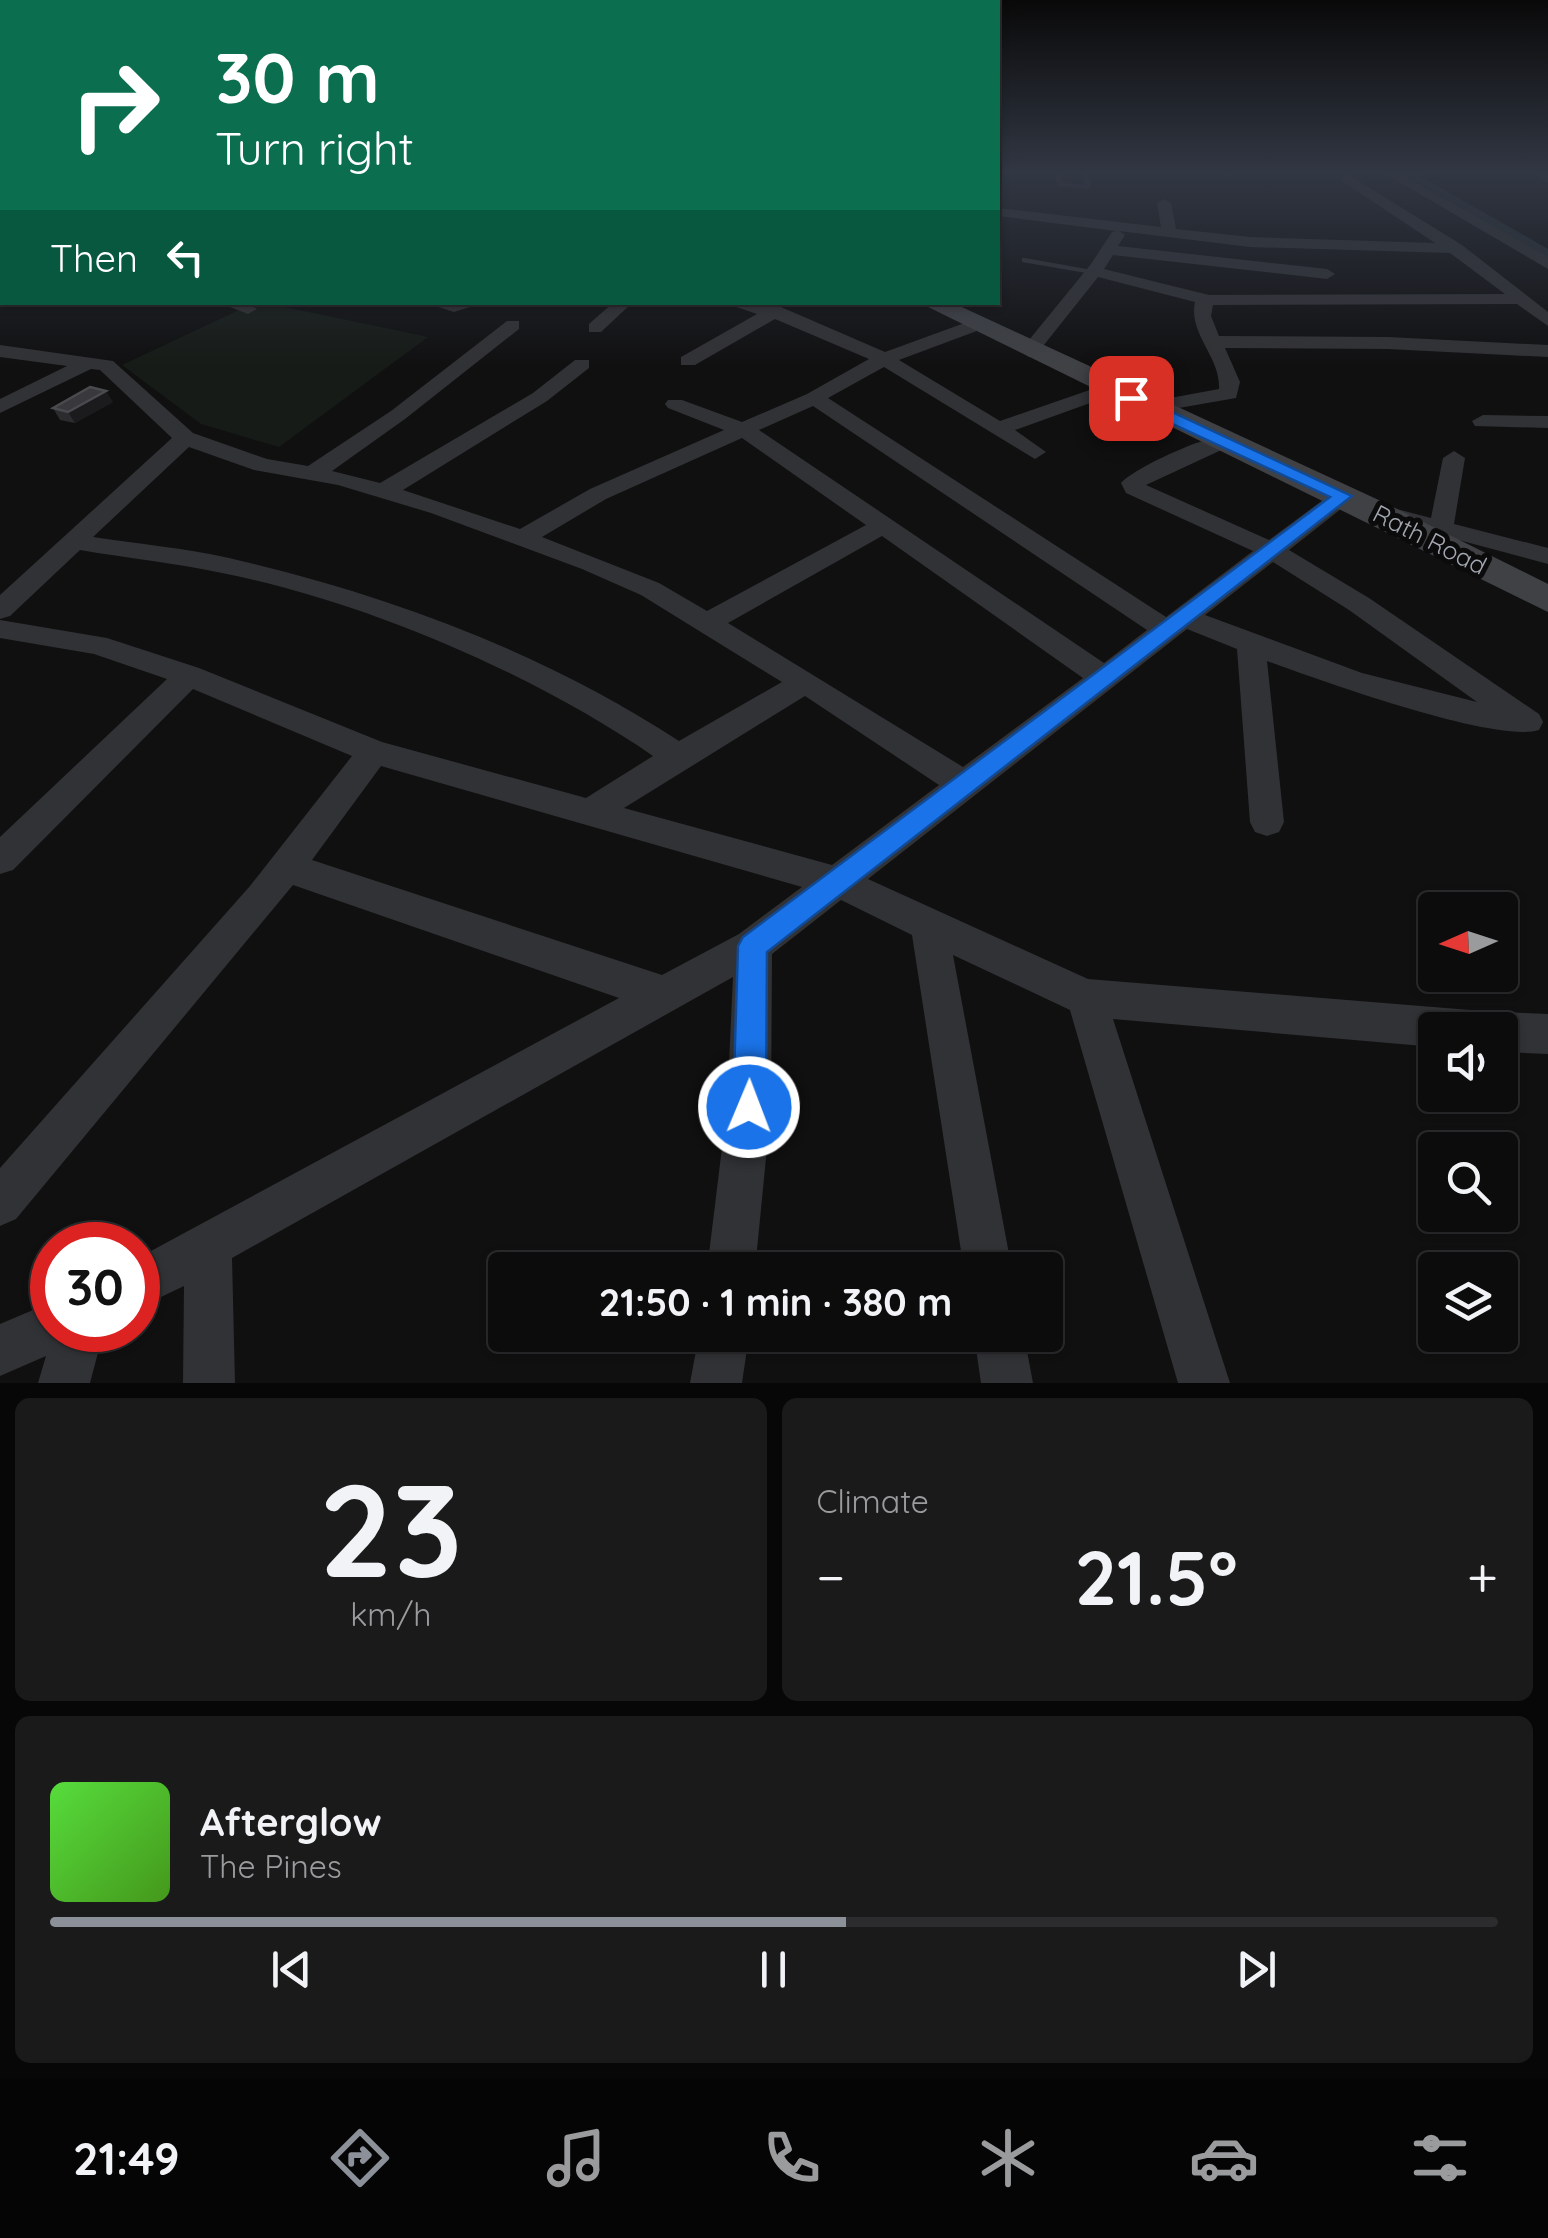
<!DOCTYPE html>
<meta charset="utf-8">
<style>
:root{--surface:#0c0c0d;--page:#1a1a1b;--text:#f1f3f6;--muted:#9a9b9d;--line:#2c2c2e;--accent:#8c9099}
body{margin:0;font-family:Quicksand,sans-serif;background:var(--page);color:var(--text);height:100vh;display:flex;flex-direction:column;font-size:38px;white-space:nowrap}
*{box-sizing:border-box;margin:0}
p{font-size:32px;color:var(--muted)}
.icon{flex:none;width:55px;height:55px;fill:none;stroke:currentColor;stroke-width:2;stroke-linecap:round;stroke-linejoin:round}
.map{position:relative;height:1383px;overflow:hidden}
.side{display:flex;flex-direction:column;gap:15px;padding:15px;background:#070707;flex:1}
.side>*{flex:none}
.banner{position:absolute;left:0px;top:0px;width:1000px;height:305px;box-shadow:0 2px 8px #0004,0 0 0 2px var(--line);background:#0b6e4f;color:#fff;overflow:hidden}
.needle{width:65px;rotate:267deg}
.tools{position:absolute;left:1418px;top:892px;display:grid;gap:20px}
.tools a{display:grid;place-items:center;width:100px;height:100px;border-radius:10px;background:var(--surface);box-shadow:0 2px 8px #0004,0 0 0 2px var(--line);font-size:50px}
.speed{position:absolute;left:30px;top:1222px;display:flex;gap:20px;font-size:50px;font-weight:700;text-align:center}
.speed>*{display:grid;place-content:center;width:130px;height:130px;border-radius:50%;background:var(--surface);box-shadow:0 2px 8px #0004,0 0 0 2px var(--line);line-height:1}
.speed .limit{border:15px solid #d22;background:#fff;color:#111}
.pin{position:absolute;display:grid;place-items:center;width:85px;height:85px;color:#fff;margin:-42px;border-radius:20px;box-shadow:0 5px 15px #0006}
.me{position:absolute;width:110px;margin:-55px;rotate:1deg;stroke-linejoin:round;filter:drop-shadow(0 0 8px #0008)}
.turn{display:flex;align-items:center;gap:35px;height:210px;padding:0 50px;font-size:45px}
.turn .icon{width:130px;height:130px;stroke-width:2.5}
.turn b{display:block;font-size:70px;line-height:85px}
.then{display:flex;align-items:center;height:95px;padding:0 50px;background:#0003;gap:20px;font-size:38px}
.big{font-size:75px;font-weight:800;line-height:1.1}
.side .tile{flex:1;display:flex;flex-direction:column;justify-content:center;gap:15px;min-width:0;padding:0 35px;border-radius:15px;background:var(--page)}
.side .dial{align-items:center;gap:0}
.dial b{font-size:130px;line-height:1}
.song{display:flex;align-items:center;gap:30px}
.cover{width:120px;height:120px;border-radius:15px;background:linear-gradient(135deg,hsl(110 70% 55%),hsl(100 70% 35%))}
.played{height:10px;border-radius:5px;background:linear-gradient(90deg,var(--accent) 55%,var(--line) 55%)}
.keys{display:flex;justify-content:space-around;direction:ltr}
.heat{display:flex;justify-content:space-between;align-items:center;font-size:55px;direction:ltr}
.side .tiles{flex:1;display:grid;gap:15px;grid-template-columns:1fr 1fr}
.tile:last-child{grid-column:span 2}
.trip{position:absolute;left:488px;top:1252px;width:575px;height:100px;border-radius:10px;background:var(--surface);box-shadow:0 2px 8px #0004,0 0 0 2px var(--line);font-weight:800;line-height:100px;text-align:center}
.menu{display:flex;height:160px;justify-content:space-around;align-items:center;background:#050505;color:var(--muted)}
.menu .icon{width:70px;height:70px}
.menu .current{color:var(--accent)}
.menu b{font-size:45px;color:var(--text)}
.map>svg:first-child{display:block}
</style>
<div class="map">
<svg width="1548" height="1383" viewBox="0 0 1548 1383">
<rect width="100%" height="100%" fill="#101011"/>
<path fill="#161b17" d="M 254,303 L 266,303 L 428,337 L 279,447 L 201,424 L 122,365 Z"/>
<g fill="none" stroke-linecap="round" stroke-linejoin="round">
<path fill="#272e33" fill-rule="evenodd" d="M 1402,173 L 1415,173 L 1548,249 L 1548,258 Z"/>
<g fill="#313235" fill-rule="evenodd">
<path d="M 1054,173 L 1060,173 L 1063,183 L 1084,185 L 1083,173 L 1089,173 L 1091,187 L 1088,189 L 1058,186 Z"/>
<path d="M 1025,258 L 1092,270 L 1096,272 L 1092,274 L 1022,262 L 1022,258 Z"/>
</g>
<g fill="#313235" fill-rule="evenodd">
<path d="M 1215,173 L 1238,173 L 1231,177 Z"/>
<path d="M 1384,173 L 1400,173 L 1548,257 L 1548,269 Z"/>
<path d="M 1347,174 L 1462,245 L 1548,312 L 1548,326 L 1517,304 L 1213,305 L 1211,316 L 1219,336 L 1388,337 L 1548,345 L 1548,357 L 1388,349 L 1225,348 L 1240,382 L 1236,398 L 1150,413 L 1140,407 L 1143,403 L 1219,389 C 1221,357 1188,334 1195,302 L 1098,277 L 1036,355 L 1029,357 L 1020,351 L 1091,264 L 1112,232 L 1116,231 L 998,216 L 998,208 L 1161,227 L 1157,203 L 1164,199 L 1171,203 L 1176,229 L 1250,237 L 1435,243 L 1342,181 L 1340,178 ZM 1119,231 L 1250,247 L 1450,253 L 1505,294 L 1209,295 L 1104,269 L 1113,255 L 1327,279 L 1335,274 L 1327,269 L 1118,246 L 1125,235 Z"/>
<path d="M 2,258 L 2,268 L 0,269 L 0,259 Z"/>
<path d="M 217,302 L 245,302 L 257,309 L 248,314 Z"/>
<path d="M 423,302 L 486,302 L 454,312 Z"/>
<path d="M 614,302 L 633,302 L 601,332 L 589,332 L 589,324 Z"/>
<path d="M 722,302 L 781,307 L 885,352 L 970,321 L 982,321 L 982,329 L 899,360 L 1000,421 L 1104,385 L 1118,385 L 1118,393 L 1015,430 L 1046,452 L 1035,459 L 884,367 L 828,398 L 1166,617 L 1253,551 L 1126,493 L 1121,483 C 1134,468 1211,432 1230,436 L 1233,441 L 1230,446 L 1146,485 L 1269,540 L 1335,491 L 1351,491 L 1355,496 L 1351,501 L 1289,550 L 1369,598 L 1539,714 L 1543,722 L 1539,730 C 1495,744 1316,679 1267,661 L 1284,822 L 1279,832 L 1267,836 L 1255,832 L 1250,822 L 1237,649 L 1187,629 L 868,879 L 1088,979 L 1470,1010 L 1485,1018 L 1500,1012 L 1548,1014 L 1548,1054 L 1500,1052 L 1500,1030 L 1435,1030 L 1435,1047 L 1113,1019 L 1230,1383 L 1178,1383 L 1070,1010 L 953,955 L 1012,1270 L 964,1270 L 912,935 L 841,900 L 772,954 L 771,1107 L 755,1270 L 707,1270 L 727,1107 L 733,977 L 232,1258 L 235,1383 L 183,1383 L 184,1286 L 138,1308 L 138,1258 L 619,998 L 293,885 L 16,1219 L 0,1226 L 0,1168 L 250,886 L 352,756 L 193,689 L 13,870 L 0,874 L 0,837 L 167,679 L 94,654 L 0,638 L 0,620 L 107,638 L 199,668 L 382,742 L 586,798 L 653,756 C 534,674 365,601 222,573 C 175,563 127,558 80,550 L 10,616 L 0,619 L 0,595 L 172,438 L 100,370 L 91,369 L 0,413 L 0,399 L 67,366 L 0,357 L 0,345 L 113,361 L 193,433 L 267,459 L 308,466 L 391,411 L 507,321 L 519,321 L 519,329 L 405,419 L 332,471 L 380,483 L 533,393 L 575,360 L 589,360 L 589,368 L 547,401 L 403,490 L 520,529 L 590,489 L 724,430 L 668,408 L 665,404 L 668,400 L 682,400 L 742,422 L 807,394 L 869,359 L 775,319 L 695,365 L 681,365 L 681,357 L 757,314 ZM 813,406 L 1147,630 L 1104,663 L 759,430 ZM 742,438 L 866,525 L 707,611 L 659,583 L 542,537 L 606,499 ZM 189,447 L 254,470 L 338,485 L 431,513 L 582,569 L 641,595 L 782,682 L 679,741 C 543,652 386,594 229,558 C 185,548 138,544 93,537 ZM 882,536 L 1083,678 L 963,767 L 728,623 ZM 1273,562 L 1349,610 L 1477,702 L 1362,673 L 1205,615 ZM 805,696 L 939,785 L 832,865 L 624,808 ZM 381,766 L 802,887 L 739,934 L 662,975 L 312,860 Z"/>
<path d="M 1483,415 L 1548,416 L 1548,428 L 1475,426 L 1472,421 Z"/>
<path d="M 1454,451 L 1465,458 L 1454,524 L 1548,548 L 1548,564 L 1380,519 L 1377,514 L 1389,507 L 1431,518 L 1443,458 Z"/>
<path d="M 52,1302 L 52,1330 L 104,1330 L 90,1383 L 38,1383 L 46,1356 L 0,1376 L 0,1324 Z"/>
<path d="M 699,1335 L 749,1335 L 742,1383 L 690,1383 Z"/>
<path d="M 974,1335 L 1024,1335 L 1033,1383 L 981,1383 Z"/>
</g>
<g fill="#3f4145" fill-rule="evenodd">
<path d="M 1531,173 L 1548,173 L 1548,182 Z"/>
<path d="M 918,302 L 951,302 L 1383,502 L 1548,584 L 1548,612 Z"/>
</g>
</g>
<path fill="#2c2c2f" d="M 113,402 L 75,423 L 60,420 L 53,408 Z"/>
<g fill="#1b1b1d">
<path d="M 2,194 L 2,211 L 0,212 L 0,195 Z"/>
<path d="M 106,391 L 113,402 L 75,423 L 68,412 Z"/>
</g>
<g fill="#39393d" stroke="#494b4f" stroke-width="2.5">
<path d="M 2,182 L 2,194 L 0,195 L 0,183 Z"/>
<path d="M 90,387 L 106,391 L 68,412 L 53,408 Z"/>
</g>
<linearGradient id="sky" x2="0" y2="1"><stop stop-color="#090909"/><stop offset="0.47" stop-color="#313743"/><stop offset="1" stop-color="#313743" stop-opacity="0"/></linearGradient>
<rect width="1548" height="366" fill="url(#sky)"/>
<path fill="#1a73e8" stroke="#114b97" stroke-width="2.5" d="M 1125,395 L 1136,395 L 1352,496 L 767,952 L 766,1107 L 761,1119 L 749,1124 L 738,1119 L 733,1107 L 738,946 L 743,937 L 1330,497 L 1125,402 Z"/>
<g text-anchor="middle" dominant-baseline="central" stroke-width="10" stroke-linejoin="round" paint-order="stroke">
<g font-size="25" fill="#a2a7b0" stroke="#0b0b0c">
<text transform="translate(1430 539) rotate(27)">Rath Road</text>
</g>
</g>
</svg>
<div class="tools">
<a><svg class="needle" viewBox="-14 -14 28 28"><path d="M0-13l5 13h-10z" fill="#e53935"/><path d="M0 13l5-13h-10z" fill="#9a9b9d"/></svg></a>
<a><svg class="icon" aria-label="sound" viewBox="0 0 24 24"><path d="M4 9h4l5-4v14l-5-4H4zM17 9q2 3 0 6"/></svg></a>
<a><svg class="icon" aria-label="search" viewBox="0 0 24 24"><circle cx="10" cy="10" r="6"/><path d="M15 15l6 6"/></svg></a>
<a><svg class="icon" aria-label="layers" viewBox="0 0 24 24"><path d="M12 4l9 5-9 5-9-5zM3 14l9 5 9-5"/></svg></a>
</div>
<div class="speed"><div class="limit">30</div></div>
<div class="pin" style="left:1131px;top:398px;background:#d93025"><svg class="icon" aria-label="arrive" viewBox="0 0 24 24"><path d="M6 21V4h12l-3 4 3 4H6"/></svg></div>
<svg class="me" style="left:749px;top:1107px" viewBox="-20 -20 40 40"><circle r="17" fill="#1a73e8" stroke="#fff" stroke-width="3"/><path d="M0-11L8 9 0 5-8 9z" fill="#fff"/></svg>
<div class="trip">21:50 · 1 min · 380 m</div>
<div class="banner">
<div class="turn"><svg class="icon" aria-label="right" viewBox="0 0 24 24"><path d="M7 20v-9h11M14 6l5 5-5 5"/></svg><div><b>30 m</b>Turn right</div></div>
<div class="then">Then<svg class="icon" aria-label="left" viewBox="0 0 24 24"><path d="M17 20v-9H6M10 6l-5 5 5 5"/></svg></div>
</div>
</div>
<section class="side">
<div class="tiles">
<div class="tile dial"><b>23</b><p>km/h</p></div>
<div class="tile"><p>Climate</p>
<div class="heat"><a>−</a><b class="big">21.5°</b><a>+</a></div>
</div>
<div class="tile">
<div class="song"><i class="cover"></i><div><b>Afterglow</b><p>The Pines</p></div></div>
<div class="played"></div>
<div class="keys"><svg class="icon" aria-label="previous" viewBox="0 0 24 24"><path d="M18 5L8 12l10 7zM5 5v14"/></svg><svg class="icon" aria-label="pause" viewBox="0 0 24 24"><path d="M8 5v14M16 5v14"/></svg><svg class="icon" aria-label="next" viewBox="0 0 24 24"><path d="M6 5l10 7-10 7zM19 5v14"/></svg></div>
</div>
</div>
</section>
<nav class="menu">
<b>21:49</b>
<svg class="icon current" aria-label="directions" viewBox="0 0 24 24"><path d="M12 3l9 9-9 9-9-9zM9 14v-3h6M13 9l2 2-2 2"/></svg>
<svg class="icon" aria-label="music" viewBox="0 0 24 24"><path d="M9 18V5l10-2v13"/><circle cx="6" cy="18" r="3"/><circle cx="16" cy="16" r="3"/></svg>
<svg class="icon" aria-label="phone" viewBox="0 0 24 24"><path d="M5 4h4l2 5-3 2q2 4 5 5l2-3 5 2v4C11 20 4 13 5 4z"/></svg>
<svg class="icon" aria-label="climate" viewBox="0 0 24 24"><path d="M12 3v18M4 7l16 10M4 17L20 7"/></svg>
<svg class="icon" aria-label="car" viewBox="0 0 24 24"><path d="M5 17H2v-5l4-1 3-4h7l3 4 3 1v5h-3M9 17h6M6 11h13"/><circle cx="7" cy="17" r="2"/><circle cx="17" cy="17" r="2"/></svg>
<svg class="icon" aria-label="filters" viewBox="0 0 24 24"><path d="M4 7h16M4 17h16"/><circle cx="9" cy="7" r="2"/><circle cx="15" cy="17" r="2"/></svg>
</nav>
